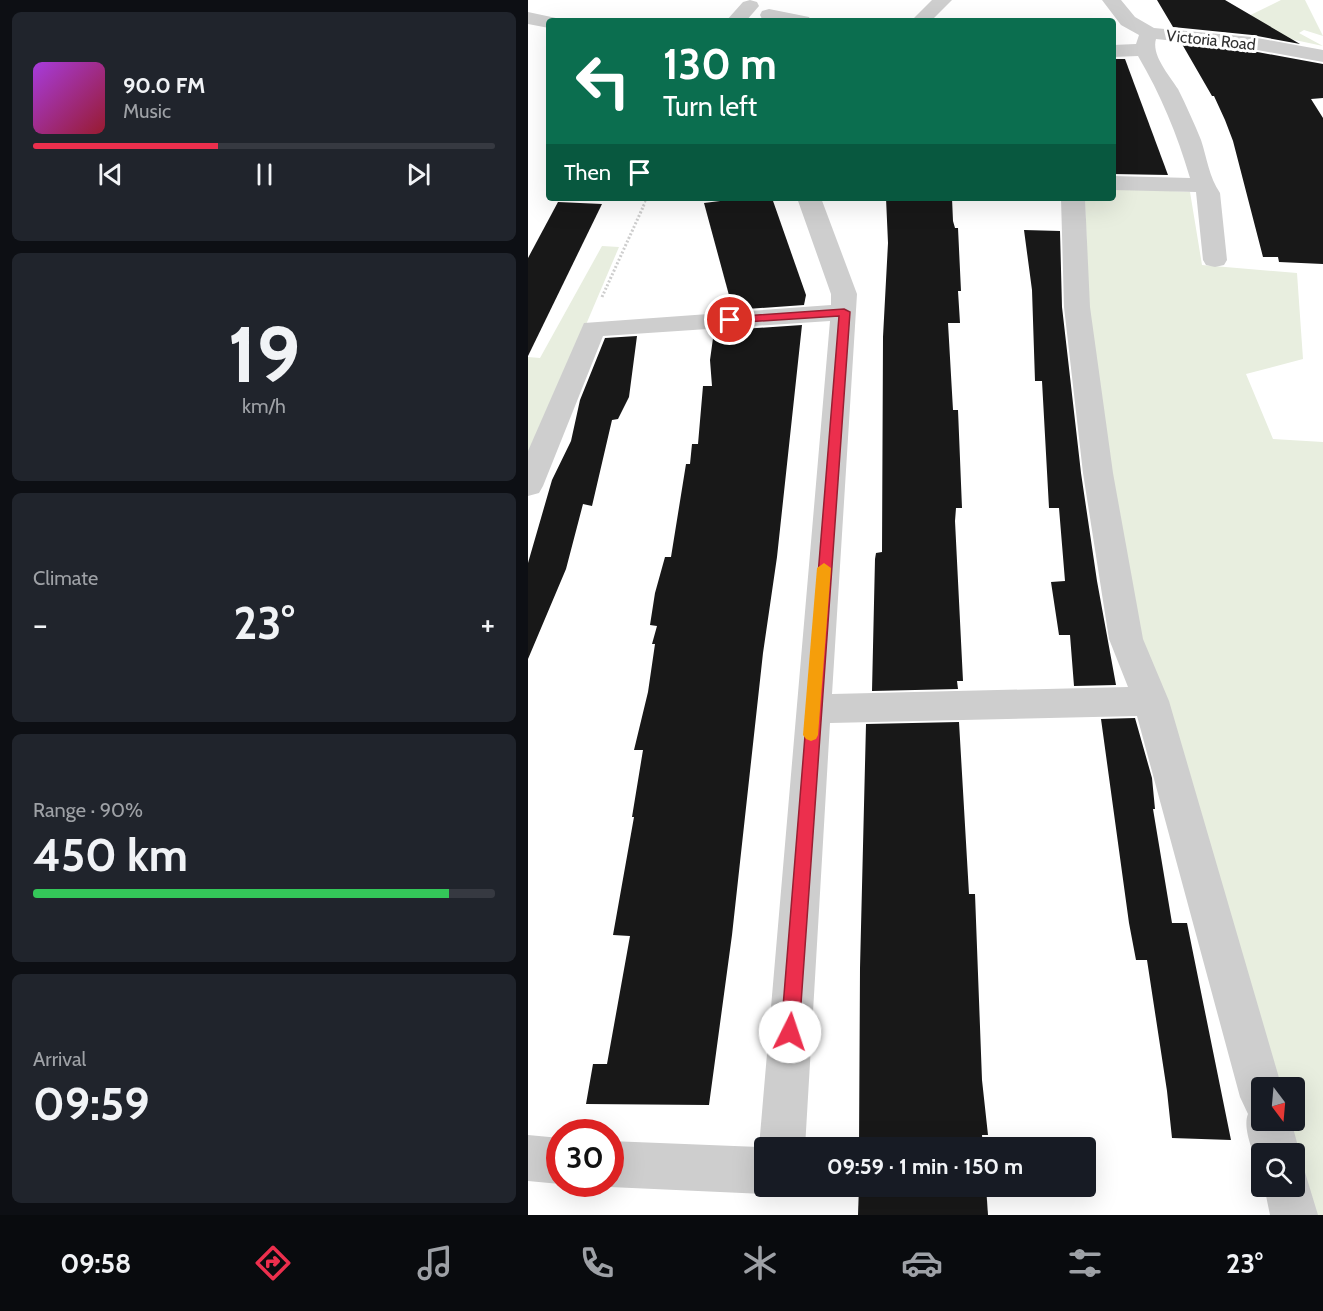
<!DOCTYPE html>
<meta charset="utf-8">
<style>
:root{--surface:#171b24;--page:#20242c;--text:#f1f3f6;--muted:#9ea1a6;--line:#363941;--accent:#ec2f4d}
body{margin:0;font-family:Cabin,sans-serif;background:var(--page);color:var(--text);height:100vh;display:flex;flex-direction:column;font-size:22px;white-space:nowrap}
*{box-sizing:border-box;margin:0}
p{font-size:20px;color:var(--muted)}
.icon{flex:none;width:33px;height:33px;fill:none;stroke:currentColor;stroke-width:2;stroke-linecap:round;stroke-linejoin:round}
.map{position:relative;flex:1;overflow:hidden}
.sheet{display:flex;flex-direction:column;gap:12px;padding:12px;background:#0d0f14;width:528px}
.sheet>*{flex:none}
.hud{position:absolute;left:18px;top:18px;width:570px;height:183px;border-radius:6px;box-shadow:0 6px 24px #0002;background:#0b6e4f;color:#fff;overflow:hidden}
.needle{width:39px;rotate:164deg}
.fabs{position:absolute;left:723px;top:1077px;display:grid;gap:12px}
.fabs a{display:grid;place-items:center;width:54px;height:54px;border-radius:6px;background:var(--surface);box-shadow:0 6px 24px #0002;font-size:30px}
.speed{position:absolute;left:18px;top:1119px;display:flex;gap:12px;font-size:30px;font-weight:700;text-align:center}
.speed>*{display:grid;place-content:center;width:78px;height:78px;border-radius:50%;background:var(--surface);box-shadow:0 6px 24px #0002;line-height:1}
.speed .limit{border:9px solid #d22;background:#fff;color:#111}
.pin{position:absolute;display:grid;place-items:center;width:51px;height:51px;color:#fff;margin:-26px;border:3px solid #fff;border-radius:50%;box-shadow:0 2px 6px #0007}
.me{position:absolute;width:66px;margin:-33px;rotate:4deg;stroke-linejoin:round;filter:drop-shadow(0 0 4px #0008)}
.turn{display:flex;align-items:center;gap:21px;height:126px;padding:0 18px;font-size:27px}
.turn .icon{width:78px;height:78px;stroke-width:2.5}
.turn b{display:block;font-size:42px;line-height:51px}
.then{display:flex;align-items:center;height:57px;padding:0 18px;background:#0003;gap:12px;font-size:22px}
.big{font-size:45px;font-weight:800;line-height:1.1}
.sheet .widget{flex:1;display:flex;flex-direction:column;justify-content:center;gap:9px;min-width:0;padding:0 21px;border-radius:9px;background:var(--page)}
.sheet .dial{align-items:center;gap:0}
.dial b{font-size:78px;line-height:1}
.song{display:flex;align-items:center;gap:18px}
.cover{width:72px;height:72px;border-radius:9px;background:linear-gradient(135deg,hsl(280 70% 55%),hsl(350 70% 35%))}
.played{height:6px;border-radius:3px;background:linear-gradient(90deg,var(--accent) 40%,var(--line) 40%)}
.keys{display:flex;justify-content:space-around;direction:ltr}
.heat{display:flex;justify-content:space-between;align-items:center;font-size:33px;direction:ltr}
.charge{height:9px;border-radius:4px;background:linear-gradient(90deg,#34c759 90%,var(--line) 0)}
.trip{position:absolute;left:226px;top:1137px;width:342px;height:60px;border-radius:6px;background:var(--surface);box-shadow:0 6px 24px #0002;font-weight:800;line-height:60px;text-align:center}
.dock{display:flex;height:96px;justify-content:space-around;align-items:center;background:#090b0e;color:var(--muted)}
.dock .icon{width:42px;height:42px}
.dock .on{color:var(--accent)}
.dock b{font-size:27px;color:var(--text)}
main{display:flex;flex:1;min-height:0}
.map>svg:first-child{display:block}
</style>
<main>
<section class="sheet">
<div class="widget">
<div class="song"><i class="cover"></i><div><b>90.0 FM</b><p>Music</p></div></div>
<div class="played"></div>
<div class="keys"><svg class="icon" aria-label="previous" viewBox="0 0 24 24"><path d="M18 5L8 12l10 7zM5 5v14"/></svg><svg class="icon" aria-label="pause" viewBox="0 0 24 24"><path d="M8 5v14M16 5v14"/></svg><svg class="icon" aria-label="next" viewBox="0 0 24 24"><path d="M6 5l10 7-10 7zM19 5v14"/></svg></div>
</div>
<div class="widget dial"><b>19</b><p>km/h</p></div>
<div class="widget"><p>Climate</p>
<div class="heat"><a>−</a><b class="big">23°</b><a>+</a></div>
</div>
<div class="widget"><p>Range · 90%</p><b class="big">450 km</b><div class="charge"></div></div>
<div class="widget"><p>Arrival</p><b class="big">09:59</b></div>
</section>
<div class="map">
<svg width="795" height="1215" viewBox="0 0 795 1215">
<rect width="100%" height="100%" fill="#fff"/>
<g fill="#e8eedf">
<path d="M 753,0 L 777,0 L 795,36 L 776,30 L 771,33 L 795,46 L 700,26 Z"/>
<path d="M 585,188 L 662,192 L 674,265 L 769,273 L 775,359 L 718,374 L 745,439 L 795,442 L 795,1215 L 780,1215 L 767,1166 L 766,1154 L 754,1121 L 766,1120 L 766,1088 L 745,1087 L 605,625 L 561,311 L 557,198 L 585,198 Z"/>
<path d="M 74,246 L 91,247 L 0,461 L 0,357 L 12,358 Z"/>
</g>
<g fill="#181818">
<path d="M 629,0 L 697,0 L 772,44 L 724,35 L 645,27 Z"/>
<path d="M 654,44 L 724,51 L 795,64 L 795,98 L 783,99 L 795,118 L 795,264 L 751,262 L 750,257 L 735,257 L 705,141 L 697,120 L 686,96 L 684,96 Z"/>
<path d="M 585,59 L 597,59 L 640,175 L 585,174 Z"/>
<path d="M 216,198 L 244,198 L 278,295 L 276,305 L 205,310 L 176,203 Z"/>
<path d="M 358,198 L 424,198 L 425,221 L 427,228 L 430,228 L 433,291 L 430,291 L 432,323 L 420,323 L 425,410 L 430,410 L 434,508 L 428,508 L 427,521 L 435,681 L 429,681 L 430,689 L 344,691 L 347,559 L 348,553 L 354,552 L 355,337 L 360,243 Z"/>
<path d="M 30,202 L 74,204 L 0,356 L 0,258 Z"/>
<path d="M 496,230 L 532,231 L 534,307 L 553,473 L 569,581 L 588,685 L 546,686 L 542,635 L 531,635 L 523,582 L 537,581 L 531,508 L 521,508 L 514,381 L 507,381 L 504,290 Z"/>
<path d="M 274,325 L 249,557 L 235,653 L 204,935 L 181,1105 L 58,1104 L 65,1064 L 79,1064 L 102,936 L 85,935 L 106,817 L 104,817 L 115,750 L 106,750 L 120,692 L 127,644 L 124,644 L 129,626 L 122,625 L 127,593 L 137,557 L 143,557 L 158,464 L 162,464 L 164,444 L 170,444 L 175,386 L 184,386 L 182,360 L 186,331 Z"/>
<path d="M 109,336 L 101,397 L 90,419 L 84,420 L 64,506 L 55,504 L 38,569 L 0,659 L 0,563 L 24,480 L 43,441 L 52,400 L 77,338 Z"/>
<path d="M 607,718 L 624,778 L 627,809 L 625,809 L 644,923 L 659,923 L 703,1140 L 644,1138 L 639,1091 L 619,960 L 608,960 L 601,923 L 573,719 Z"/>
<path d="M 431,722 L 441,894 L 447,894 L 454,1080 L 460,1135 L 454,1135 L 455,1148 L 331,1148 L 332,968 L 338,724 Z"/>
<path d="M 331,1186 L 458,1186 L 460,1215 L 330,1215 Z"/>
</g>
<g fill="none" stroke-linecap="round" stroke-linejoin="round">
<path stroke="#cecece" stroke-width="2" stroke-dasharray="2 2" stroke-linecap="butt" d="M 115,206 L 119,198"/>
<path stroke="#cecece" stroke-width="3" stroke-dasharray="2 2" stroke-linecap="butt" d="M 74,297 L 116,205"/>
<g fill="#cecece" fill-rule="evenodd">
<path d="M 222,0 L 229,2 L 231,6 L 218,21 L 198,21 L 215,2 Z"/>
<path d="M 404,0 L 424,0 L 403,21 L 383,21 Z"/>
<path d="M 574,0 L 593,0 L 607,17 L 626,28 L 724,37 L 795,50 L 795,62 L 724,49 L 628,39 C 623,55 642,76 650,89 C 658,105 666,123 673,140 C 679,158 681,177 692,193 L 699,260 L 696,265 L 687,267 L 678,265 L 675,260 L 668,192 L 585,190 L 585,176 L 662,178 C 649,134 633,95 610,56 L 585,57 L 585,45 L 608,44 L 611,35 L 593,25 Z"/>
<path d="M 241,9 L 281,17 L 283,21 L 234,19 L 232,15 L 234,11 Z"/>
<path d="M 0,12 L 28,18 L 30,21 L 21,21 L 21,28 L 0,24 Z"/>
<path d="M 269,198 L 293,198 L 329,294 L 304,694 L 600,687 L 581,639 L 555,473 L 536,307 L 533,198 L 557,198 L 562,307 L 585,473 L 615,639 L 641,701 L 754,1088 L 734,1088 L 734,1120 L 763,1120 L 772,1154 L 767,1166 L 776,1169 L 790,1215 L 742,1215 L 736,1186 L 766,1186 L 766,1154 L 734,1154 L 734,1171 C 726,1157 714,1128 720,1114 L 712,1097 L 609,716 L 302,723 L 277,1148 L 237,1148 L 237,1186 L 254,1186 L 237,1194 L 82,1187 L 73,1184 L 82,1184 L 82,1141 L 231,1147 L 302,321 L 75,336 L 15,486 L 11,493 L 0,496 L 0,451 L 56,323 L 303,305 L 303,294 Z"/>
<path d="M 0,1135 L 32,1138 L 32,1184 L 34,1184 L 32,1184 L 0,1181 Z"/>
</g>
</g>
<path fill="#ec2f4d" stroke="#991f32" stroke-width="1.5" d="M 316,309 L 322,312 L 271,1032 L 268,1038 L 262,1041 L 256,1038 L 253,1032 L 311,316 L 202,323 L 197,320 L 202,317 Z"/>
<path fill="#f59e0b" d="M 296,563 L 303,568 L 290,735 L 288,739 L 283,741 L 278,739 L 275,735 L 289,568 Z"/>
<g text-anchor="middle" dominant-baseline="central" stroke-width="6" stroke-linejoin="round" paint-order="stroke">
<g font-size="16" fill="#313131" stroke="#fff">
<text transform="translate(683 40) rotate(6)">Victoria Road</text>
</g>
</g>
</svg>
<div class="fabs">
<a><svg class="needle" viewBox="-14 -14 28 28"><path d="M0-13l5 13h-10z" fill="#e53935"/><path d="M0 13l5-13h-10z" fill="#9ea1a6"/></svg></a>
<a><svg class="icon" aria-label="search" viewBox="0 0 24 24"><circle cx="10" cy="10" r="6"/><path d="M15 15l6 6"/></svg></a>
</div>
<div class="speed"><div class="limit">30</div></div>
<div class="pin" style="left:202px;top:320px;background:#d93025"><svg class="icon" aria-label="arrive" viewBox="0 0 24 24"><path d="M6 21V4h12l-3 4 3 4H6"/></svg></div>
<svg class="me" style="left:262px;top:1032px" viewBox="-20 -20 40 40"><circle r="19" fill="#fff"/><path d="M0-13L10 11 0 6-10 11z" fill="#ec2f4d"/></svg>
<div class="trip">09:59 · 1 min · 150 m</div>
<div class="hud">
<div class="turn"><svg class="icon" aria-label="left" viewBox="0 0 24 24"><path d="M17 20v-9H6M10 6l-5 5 5 5"/></svg><div><b>130 m</b>Turn left</div></div>
<div class="then">Then<svg class="icon" aria-label="arrive" viewBox="0 0 24 24"><path d="M6 21V4h12l-3 4 3 4H6"/></svg></div>
</div>
</div>
</main>
<nav class="dock">
<b>09:58</b>
<svg class="icon on" aria-label="directions" viewBox="0 0 24 24"><path d="M12 3l9 9-9 9-9-9zM9 14v-3h6M13 9l2 2-2 2"/></svg>
<svg class="icon" aria-label="music" viewBox="0 0 24 24"><path d="M9 18V5l10-2v13"/><circle cx="6" cy="18" r="3"/><circle cx="16" cy="16" r="3"/></svg>
<svg class="icon" aria-label="phone" viewBox="0 0 24 24"><path d="M5 4h4l2 5-3 2q2 4 5 5l2-3 5 2v4C11 20 4 13 5 4z"/></svg>
<svg class="icon" aria-label="climate" viewBox="0 0 24 24"><path d="M12 3v18M4 7l16 10M4 17L20 7"/></svg>
<svg class="icon" aria-label="car" viewBox="0 0 24 24"><path d="M5 17H2v-5l4-1 3-4h7l3 4 3 1v5h-3M9 17h6M6 11h13"/><circle cx="7" cy="17" r="2"/><circle cx="17" cy="17" r="2"/></svg>
<svg class="icon" aria-label="filters" viewBox="0 0 24 24"><path d="M4 7h16M4 17h16"/><circle cx="9" cy="7" r="2"/><circle cx="15" cy="17" r="2"/></svg>
<b>23°</b>
</nav>
